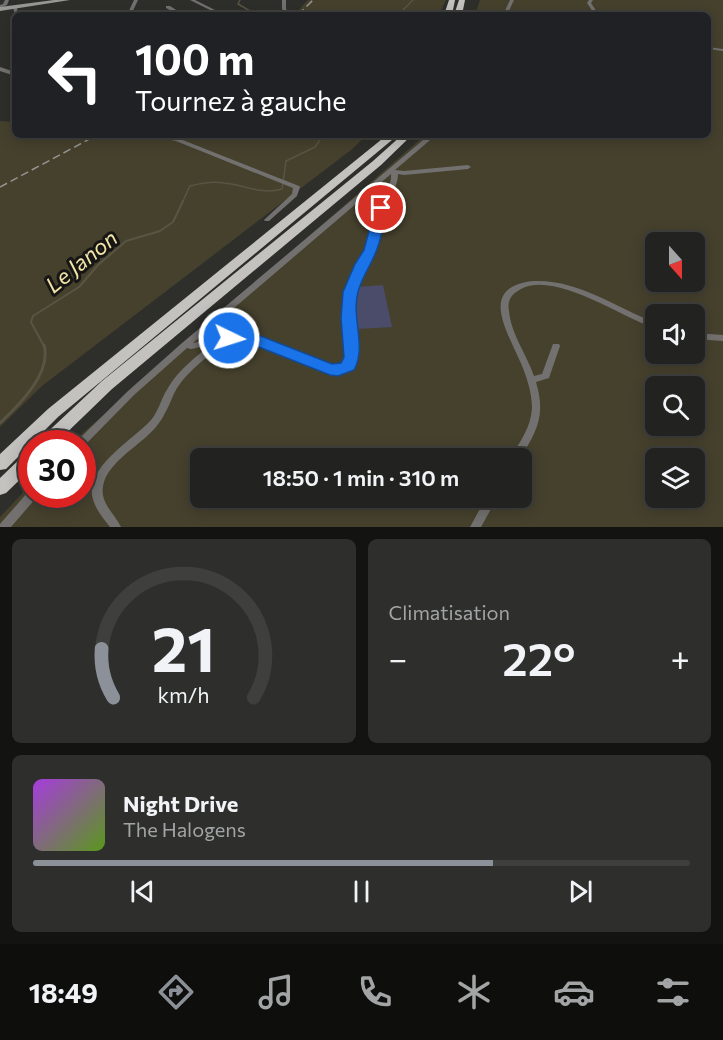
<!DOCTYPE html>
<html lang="fr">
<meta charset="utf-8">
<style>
:root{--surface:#222220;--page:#2e2f2d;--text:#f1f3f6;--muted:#a2a4a5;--line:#3f3f3e;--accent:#8c9099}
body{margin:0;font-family:Commissioner,sans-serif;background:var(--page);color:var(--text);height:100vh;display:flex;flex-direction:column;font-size:22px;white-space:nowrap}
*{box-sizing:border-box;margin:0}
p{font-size:20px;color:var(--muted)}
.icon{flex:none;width:33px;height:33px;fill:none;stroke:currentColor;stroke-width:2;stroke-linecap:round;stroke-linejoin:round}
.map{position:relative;height:527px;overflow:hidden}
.details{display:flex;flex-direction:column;gap:12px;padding:12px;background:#131312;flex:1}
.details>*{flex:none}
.top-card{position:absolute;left:12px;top:12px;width:699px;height:126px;border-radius:9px;box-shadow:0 3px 15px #0003,0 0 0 2px var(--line);background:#202124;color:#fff;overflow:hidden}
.needle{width:39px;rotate:159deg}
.fabs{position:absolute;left:645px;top:232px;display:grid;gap:12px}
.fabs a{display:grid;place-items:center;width:60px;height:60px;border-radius:9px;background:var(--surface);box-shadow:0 3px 15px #0003,0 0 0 2px var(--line);font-size:30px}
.speed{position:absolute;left:18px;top:430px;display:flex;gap:12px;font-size:30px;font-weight:700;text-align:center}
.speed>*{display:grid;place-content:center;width:78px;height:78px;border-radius:50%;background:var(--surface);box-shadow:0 3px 15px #0003,0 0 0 2px var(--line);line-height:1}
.speed .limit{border:9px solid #d22;background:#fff;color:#111}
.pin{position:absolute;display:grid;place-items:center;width:51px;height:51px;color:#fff;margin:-26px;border:3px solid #fff;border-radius:50%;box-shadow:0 2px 6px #0007}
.me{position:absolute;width:66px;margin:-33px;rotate:94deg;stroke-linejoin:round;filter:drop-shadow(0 0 4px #0008)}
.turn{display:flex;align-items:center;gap:21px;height:126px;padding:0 24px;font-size:27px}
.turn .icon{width:78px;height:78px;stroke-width:2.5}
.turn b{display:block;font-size:42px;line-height:51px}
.big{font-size:45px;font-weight:600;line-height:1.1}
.details .tile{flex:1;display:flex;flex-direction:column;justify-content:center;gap:9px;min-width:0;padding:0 21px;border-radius:9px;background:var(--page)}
.details .dial{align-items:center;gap:0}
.dial svg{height:156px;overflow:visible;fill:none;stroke:var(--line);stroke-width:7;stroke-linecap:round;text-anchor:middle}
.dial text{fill:var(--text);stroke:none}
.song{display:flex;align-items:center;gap:18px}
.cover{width:72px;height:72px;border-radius:9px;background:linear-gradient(135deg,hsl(280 70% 55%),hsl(90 70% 35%))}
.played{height:6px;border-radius:3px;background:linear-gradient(90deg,var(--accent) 70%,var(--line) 70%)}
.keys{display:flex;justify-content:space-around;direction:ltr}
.heat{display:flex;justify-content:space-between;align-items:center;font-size:33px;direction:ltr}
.details .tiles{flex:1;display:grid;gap:12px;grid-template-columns:1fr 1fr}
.tile:last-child{grid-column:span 2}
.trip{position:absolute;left:190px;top:448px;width:342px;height:60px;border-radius:9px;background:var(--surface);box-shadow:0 3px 15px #0003,0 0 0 2px var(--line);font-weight:600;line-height:60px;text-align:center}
.tabs{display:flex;height:96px;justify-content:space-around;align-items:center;background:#0e0e0d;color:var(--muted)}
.tabs .icon{width:42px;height:42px}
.tabs .active{color:var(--accent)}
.tabs b{font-size:27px;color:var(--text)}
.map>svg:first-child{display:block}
</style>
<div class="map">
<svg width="723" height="527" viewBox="0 0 723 527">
<rect width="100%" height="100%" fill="#2e2e2b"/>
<g fill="#46412d" fill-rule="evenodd">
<path d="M 308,0 L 446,0 L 439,15 L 294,15 Z"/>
<path d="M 480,0 L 723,0 L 723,527 L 0,527 L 0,517 L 31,484 L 32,495 L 82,495 L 82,444 L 70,444 L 425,135 L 708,135 L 708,15 L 475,15 ZM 656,243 L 694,243 L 694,282 L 656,282 ZM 656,315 L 694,315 L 694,354 L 656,354 ZM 656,387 L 694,387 L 694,426 L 656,426 ZM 201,459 L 522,459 L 522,498 L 201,498 ZM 656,459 L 694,459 L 694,498 L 656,498 Z"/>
<path d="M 0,121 L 15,122 L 15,135 L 367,135 L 351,150 L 42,386 L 0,427 Z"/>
</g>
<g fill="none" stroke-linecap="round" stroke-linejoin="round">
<g stroke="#595443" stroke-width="1.5">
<path d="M 240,0 L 238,4 L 257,15"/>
<path d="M 398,15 L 413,0"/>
<path d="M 182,203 L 190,186 C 201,183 213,181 224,183 C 245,185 261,195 282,189 L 286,161 L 315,147 L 320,140 L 318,135"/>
</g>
<path stroke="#595443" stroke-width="2" d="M 44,346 L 31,322 L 33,316 L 79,287 L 98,265 L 126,241 L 160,231 L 173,222 L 183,201"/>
<path stroke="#595443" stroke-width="3" d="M 0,423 C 19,405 52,373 44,345"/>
</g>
<path fill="#4b4c6a" d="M 383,285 L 392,327 L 357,329 L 355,304 L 358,287 Z"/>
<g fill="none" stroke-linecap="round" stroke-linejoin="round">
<g fill="#727170" fill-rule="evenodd">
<path d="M 5,0 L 9,0 L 7,5 L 0,8 L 0,5 L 3,4 Z"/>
<path d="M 134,0 L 138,0 L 131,15 L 127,15 Z"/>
<path d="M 190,0 L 195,0 L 225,15 L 220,15 Z"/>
<path d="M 282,0 L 286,0 L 286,9 L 291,15 L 287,15 L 282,9 Z"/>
<path d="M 510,0 L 514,0 L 507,15 L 503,15 Z"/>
<path d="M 589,0 L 593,0 L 591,3 L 599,15 L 595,15 L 587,3 Z"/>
<path d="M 15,6 L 17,7 L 18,15 L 15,15 L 15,16 L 13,7 Z"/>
<path d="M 166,6 L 170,6 L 184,15 L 179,15 L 166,8 Z"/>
<path d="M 708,47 L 723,49 L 723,51 L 708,49 Z"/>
<path d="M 0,67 L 15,72 L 15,76 L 0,71 Z"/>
<path d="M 151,135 L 163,135 L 180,139 L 299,186 L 300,187 L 297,196 L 269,221 L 265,221 L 264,220 L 265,219 L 292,194 L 293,188 L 176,141 L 152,136 Z"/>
<path d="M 429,135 L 436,135 L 395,170 L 404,171 L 468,165 L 471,167 L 468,169 L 404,175 L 398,174 C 398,187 389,197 385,208 C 380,220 380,233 376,244 C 370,262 357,276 354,295 C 350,319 362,346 351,368 L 338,373 L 330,372 L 252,341 L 221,344 L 220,346 C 205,359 188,371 177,388 C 172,396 170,405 165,413 C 160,423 153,431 145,438 C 132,449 109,465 104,482 C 98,502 113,511 121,527 L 110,527 C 102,517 94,507 92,495 C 89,464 133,440 151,420 C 159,411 161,398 168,388 C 178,370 195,358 210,345 L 191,349 L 187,348 L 134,395 L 83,447 L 82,447 L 82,444 L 75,444 L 77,441 L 128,391 L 182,343 ZM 391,174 C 392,187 383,196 378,208 C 373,221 373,235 367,248 C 362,263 351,275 347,290 C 341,314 353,341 344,364 L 337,367 L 331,366 L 253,335 L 217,338 L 193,343 Z"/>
<path d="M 533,281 C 578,279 615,307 656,323 L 656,329 C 621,317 555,271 521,289 C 511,294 507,301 509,311 C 511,334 527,355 534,376 L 542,374 L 553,344 L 559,344 L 560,346 L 549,378 L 536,382 C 546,416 537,430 520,459 L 510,459 C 519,443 531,428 532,408 C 532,392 526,374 519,359 C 506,329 479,287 533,281 Z"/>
<path d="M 694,333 L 723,335 L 723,341 L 694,339 Z"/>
<path d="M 32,491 L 32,495 L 37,495 L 36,498 L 11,527 L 0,527 L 0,524 L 28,492 Z"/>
<path d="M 486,498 L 497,498 L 481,527 L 470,527 Z"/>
</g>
<path fill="#989895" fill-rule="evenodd" d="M 54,0 L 70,0 L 0,11 L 0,7 Z"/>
<g fill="#c4c2bf" fill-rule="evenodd">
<path d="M 449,0 L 455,0 L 452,15 L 444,15 Z"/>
<path d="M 459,0 L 465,0 L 462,15 L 454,15 Z"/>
<path d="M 387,135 L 398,135 L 58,417 L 6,469 L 0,470 L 0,454 L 48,409 Z"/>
<path d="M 402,135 L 412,135 L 381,165 L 112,389 L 55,444 L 37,444 L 39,440 L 102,381 L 373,161 Z"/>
<path d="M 32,451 L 32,468 L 6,493 L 0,495 L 0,478 L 26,453 Z"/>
</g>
<g stroke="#949492" stroke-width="1.5" stroke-dasharray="8 4" stroke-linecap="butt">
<path d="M 298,15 L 313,0"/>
<path d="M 0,187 L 97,135"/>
</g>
</g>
<path fill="#1a73e8" stroke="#114b97" stroke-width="1.5" d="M 381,204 L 387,208 C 384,221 382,236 377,249 C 372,264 362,276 358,292 C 351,317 367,347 354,370 L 338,376 L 330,375 L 251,344 L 223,342 L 221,338 L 223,335 L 253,333 L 332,364 L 341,363 L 344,357 L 341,318 L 343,292 L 355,264 L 364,250 L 375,208 Z"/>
<g text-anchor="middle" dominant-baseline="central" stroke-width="6" stroke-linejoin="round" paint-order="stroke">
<g font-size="22" font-style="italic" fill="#f2e4a7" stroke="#161615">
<text transform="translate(81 261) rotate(-39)">Le Janon</text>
</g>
</g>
</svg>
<div class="fabs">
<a><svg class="needle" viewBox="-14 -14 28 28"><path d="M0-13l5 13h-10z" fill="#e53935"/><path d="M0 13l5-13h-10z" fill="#a2a4a5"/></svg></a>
<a><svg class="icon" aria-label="sound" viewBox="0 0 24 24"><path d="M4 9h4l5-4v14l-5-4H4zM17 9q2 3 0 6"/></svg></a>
<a><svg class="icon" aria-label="search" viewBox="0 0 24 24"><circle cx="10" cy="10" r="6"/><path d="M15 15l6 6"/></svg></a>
<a><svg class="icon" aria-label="layers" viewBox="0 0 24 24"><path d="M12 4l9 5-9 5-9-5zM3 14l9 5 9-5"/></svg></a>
</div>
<div class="speed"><div class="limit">30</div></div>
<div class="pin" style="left:381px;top:208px;background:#d93025"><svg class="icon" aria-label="arrive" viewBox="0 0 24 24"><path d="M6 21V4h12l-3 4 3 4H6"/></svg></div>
<svg class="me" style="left:229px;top:338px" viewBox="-20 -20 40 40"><circle r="17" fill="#1a73e8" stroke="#fff" stroke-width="3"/><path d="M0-11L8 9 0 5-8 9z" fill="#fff"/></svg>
<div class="trip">18:50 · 1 min · 310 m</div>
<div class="top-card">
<div class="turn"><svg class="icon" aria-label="left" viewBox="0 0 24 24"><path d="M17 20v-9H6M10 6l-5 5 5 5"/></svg><div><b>100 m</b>Tournez à gauche</div></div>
</div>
</div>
<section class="details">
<div class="tiles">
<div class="tile dial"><svg viewBox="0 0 100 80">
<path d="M14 69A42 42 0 1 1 86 69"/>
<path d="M14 69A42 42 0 0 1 8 44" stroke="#8c9099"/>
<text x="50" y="56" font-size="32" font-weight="700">21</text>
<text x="50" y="72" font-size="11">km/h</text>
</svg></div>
<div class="tile"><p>Climatisation</p>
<div class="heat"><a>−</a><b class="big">22°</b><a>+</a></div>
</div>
<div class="tile">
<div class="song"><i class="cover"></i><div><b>Night Drive</b><p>The Halogens</p></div></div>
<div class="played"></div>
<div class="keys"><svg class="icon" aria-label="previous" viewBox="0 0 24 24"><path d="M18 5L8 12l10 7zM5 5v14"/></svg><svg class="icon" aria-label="pause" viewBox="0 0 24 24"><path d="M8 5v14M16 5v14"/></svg><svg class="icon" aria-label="next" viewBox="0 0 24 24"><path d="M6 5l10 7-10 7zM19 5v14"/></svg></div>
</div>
</div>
</section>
<nav class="tabs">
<b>18:49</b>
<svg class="icon active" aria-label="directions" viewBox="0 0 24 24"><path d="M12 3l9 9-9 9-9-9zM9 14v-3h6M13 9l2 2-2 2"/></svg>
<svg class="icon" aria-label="music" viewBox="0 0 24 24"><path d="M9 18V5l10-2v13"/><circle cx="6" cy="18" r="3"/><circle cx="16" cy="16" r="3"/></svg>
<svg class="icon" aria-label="phone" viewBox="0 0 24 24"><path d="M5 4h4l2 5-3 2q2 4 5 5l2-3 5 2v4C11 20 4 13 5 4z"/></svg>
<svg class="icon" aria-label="climate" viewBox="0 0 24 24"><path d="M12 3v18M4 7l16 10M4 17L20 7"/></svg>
<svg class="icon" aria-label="car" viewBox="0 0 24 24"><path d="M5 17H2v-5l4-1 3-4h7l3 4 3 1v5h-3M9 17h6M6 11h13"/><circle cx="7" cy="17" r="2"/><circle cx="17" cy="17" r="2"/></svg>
<svg class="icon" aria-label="filters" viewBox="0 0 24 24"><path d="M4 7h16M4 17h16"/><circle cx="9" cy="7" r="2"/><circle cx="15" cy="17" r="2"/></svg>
</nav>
